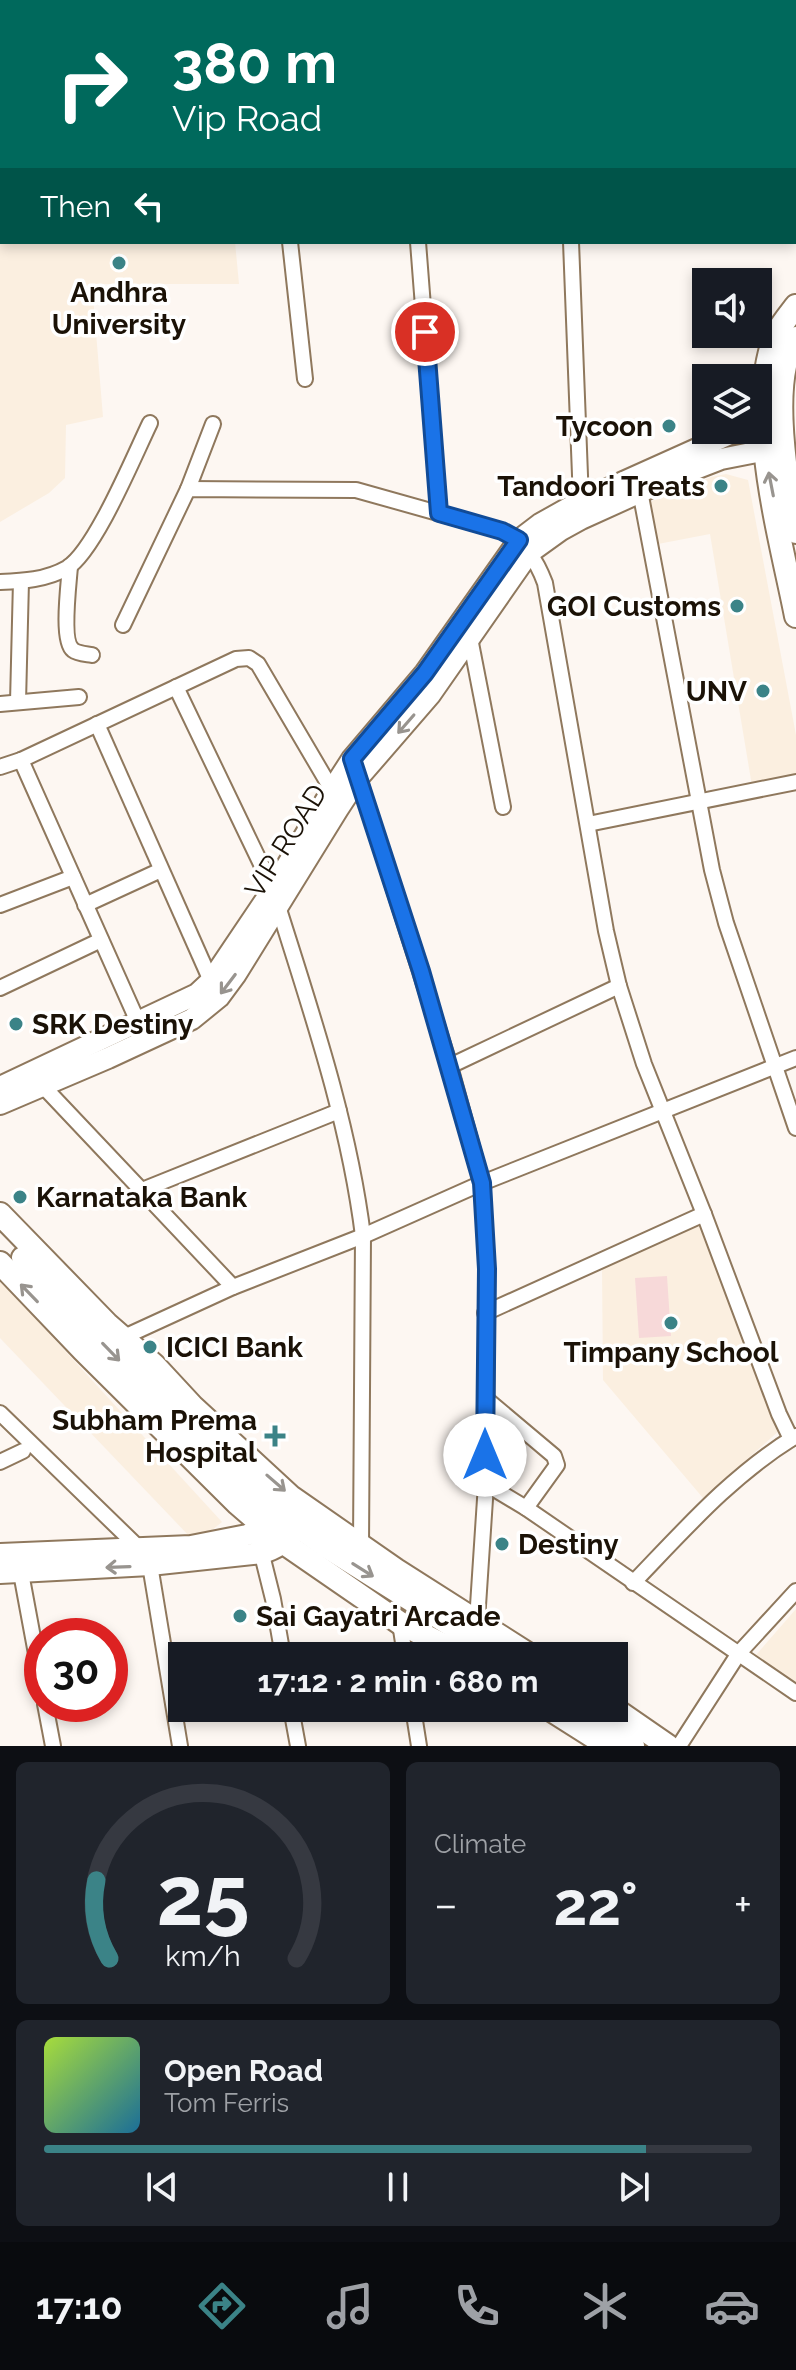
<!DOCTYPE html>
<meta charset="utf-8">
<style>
:root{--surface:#171b24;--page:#20242c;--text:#f1f3f6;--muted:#9ea1a6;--line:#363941;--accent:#3b8387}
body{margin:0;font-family:Raleway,sans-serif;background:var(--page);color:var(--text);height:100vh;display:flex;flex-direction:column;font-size:30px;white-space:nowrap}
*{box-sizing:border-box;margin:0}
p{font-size:26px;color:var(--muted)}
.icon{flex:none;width:44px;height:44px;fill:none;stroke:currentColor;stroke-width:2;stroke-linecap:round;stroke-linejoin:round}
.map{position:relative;height:1746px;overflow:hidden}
.details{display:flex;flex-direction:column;gap:16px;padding:16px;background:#0d0f14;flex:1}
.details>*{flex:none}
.top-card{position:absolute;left:0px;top:0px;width:796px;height:244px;box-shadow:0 4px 12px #0003;background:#00695c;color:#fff;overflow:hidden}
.fabs{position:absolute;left:692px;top:268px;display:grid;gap:16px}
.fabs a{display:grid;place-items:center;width:80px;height:80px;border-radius:0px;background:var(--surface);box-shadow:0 4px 12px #0003;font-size:40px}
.speed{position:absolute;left:24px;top:1618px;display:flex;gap:16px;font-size:40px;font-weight:700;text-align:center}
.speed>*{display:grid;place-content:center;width:104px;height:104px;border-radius:50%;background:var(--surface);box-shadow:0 4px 12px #0003;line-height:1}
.speed .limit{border:12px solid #d22;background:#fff;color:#111}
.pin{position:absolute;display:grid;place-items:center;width:68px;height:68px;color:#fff;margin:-34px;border:4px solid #fff;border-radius:50%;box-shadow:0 2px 8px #0007}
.me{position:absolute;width:88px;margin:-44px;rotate:0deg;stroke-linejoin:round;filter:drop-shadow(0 0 6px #0008)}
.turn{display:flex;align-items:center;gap:28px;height:168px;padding:0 40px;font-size:36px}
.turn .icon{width:104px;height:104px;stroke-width:2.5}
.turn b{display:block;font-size:56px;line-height:68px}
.then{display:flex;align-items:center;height:76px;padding:0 40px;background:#0003;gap:16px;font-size:30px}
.big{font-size:60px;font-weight:700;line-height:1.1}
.details .card{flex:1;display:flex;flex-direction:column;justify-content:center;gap:12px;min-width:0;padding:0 28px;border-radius:12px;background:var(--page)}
.details .dial{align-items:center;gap:0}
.dial svg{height:208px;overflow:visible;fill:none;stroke:var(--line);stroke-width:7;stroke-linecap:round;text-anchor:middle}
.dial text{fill:var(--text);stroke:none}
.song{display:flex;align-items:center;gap:24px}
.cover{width:96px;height:96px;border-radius:12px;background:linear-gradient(135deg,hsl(80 70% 55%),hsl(200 70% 35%))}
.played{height:8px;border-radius:4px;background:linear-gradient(90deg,var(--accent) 85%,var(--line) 85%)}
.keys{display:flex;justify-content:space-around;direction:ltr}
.heat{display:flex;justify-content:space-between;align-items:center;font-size:44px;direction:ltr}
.details .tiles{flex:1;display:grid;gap:16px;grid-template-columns:1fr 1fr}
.card:last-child{grid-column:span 2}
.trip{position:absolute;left:168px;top:1642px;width:460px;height:80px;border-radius:0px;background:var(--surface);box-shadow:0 4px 12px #0003;font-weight:700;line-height:80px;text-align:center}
.tabs{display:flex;height:128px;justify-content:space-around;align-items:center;background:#090b0e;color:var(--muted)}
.tabs .icon{width:56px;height:56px}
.tabs .on{color:var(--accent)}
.tabs b{font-size:36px;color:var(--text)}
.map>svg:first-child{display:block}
</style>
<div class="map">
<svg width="796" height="1746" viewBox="0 0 796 1746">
<rect width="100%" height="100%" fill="#fdf7f2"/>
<g fill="#fbefe0">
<path d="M 0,0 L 269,0 L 268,2 L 2,2 L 2,242 L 235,242 L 239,284 L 92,284 L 103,417 L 66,425 L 65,478 L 49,493 L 0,522 Z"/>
<path d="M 726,474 L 748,480 L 796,735 L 796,777 L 752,786 L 710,534 L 658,544 L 647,503 L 711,477 Z"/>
<path d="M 692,1224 L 704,1229 L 780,1430 L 703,1498 L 603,1380 L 602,1266 Z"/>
<path d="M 0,1280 L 222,1522 L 202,1538 L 193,1540 L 0,1338 Z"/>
<path d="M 796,1609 L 796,1684 L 756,1655 Z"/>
</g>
<path fill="#f7d9d9" d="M 667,1276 L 671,1336 L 639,1338 L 635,1278 Z"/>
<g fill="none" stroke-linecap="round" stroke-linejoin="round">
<g stroke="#8f785d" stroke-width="18">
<g id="minor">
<path d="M 561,0 L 561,2"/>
<path d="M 758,0 L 774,2"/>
<path d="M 415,2 L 417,0"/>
<path d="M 794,4 L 796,5"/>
<path d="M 794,72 L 796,72"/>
<path d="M 290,242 L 305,379"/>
<path d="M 418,242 L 439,513"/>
<path d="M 571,242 L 581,501"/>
<path d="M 188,489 L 213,424"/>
<path d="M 640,491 L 712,870 L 726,923 L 796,1128"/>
<path d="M 70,566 C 69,582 61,641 73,650 C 78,654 87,654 92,655"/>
<path d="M 0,582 C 23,581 46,580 67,568 C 95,551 134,456 150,423"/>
<path d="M 123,625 L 188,489 L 356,490 L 502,531 C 525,543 536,559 545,583 L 606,931 L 619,986 L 644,1064 L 704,1214 L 779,1414 L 791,1439"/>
<path d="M 470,638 L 503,807"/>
<path d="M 176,687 L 273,889"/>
<path d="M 18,702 L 21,581"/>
<path d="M 0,704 L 79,697"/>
<path d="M 97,724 L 211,981"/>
<path d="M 0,767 L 21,760"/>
<path d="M 357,773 L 450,1066 L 482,1183 L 487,1269 L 486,1484 L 477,1621"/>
<path d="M 588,824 L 796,782"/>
<path d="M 0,905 L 73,877"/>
<path d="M 85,905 L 161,870"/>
<path d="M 278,906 C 312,1014 349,1123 363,1236 L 361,1546"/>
<path d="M 0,988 L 101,940"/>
<path d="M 138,1022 L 21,760 L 236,659 L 249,658 L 258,664 L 332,790"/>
<path d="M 450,1066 L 619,986"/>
<path d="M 42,1085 L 233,1287"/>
<path d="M 142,1190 L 339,1111"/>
<path d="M 485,1313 L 704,1214"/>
<path d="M 124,1337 L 233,1287 L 363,1236 L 482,1183 L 796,1058"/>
<path d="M 485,1398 L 554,1456 L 557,1465 L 526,1508"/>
<path d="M 0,1413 L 140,1549"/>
<path d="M 0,1462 L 23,1451"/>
<path d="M 486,1484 L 526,1508 L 796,1693"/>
<path d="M 256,1531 L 273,1599 L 283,1656"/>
<path d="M 150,1565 L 180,1746"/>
<path d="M 21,1573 L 42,1686"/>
<path d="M 633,1583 C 684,1530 733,1474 796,1436"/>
<path d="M 400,1623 L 405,1656"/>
<path d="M 45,1704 L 53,1746"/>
<path d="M 291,1708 L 298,1746"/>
<path d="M 413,1708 L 419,1746"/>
<path d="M 679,1746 L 739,1653 L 796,1591"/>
</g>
</g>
<g stroke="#8f785d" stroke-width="24">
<g id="secondary">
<path d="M 0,1087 L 197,994 L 211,981 L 273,889 L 332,790 L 352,759 L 425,673 L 519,540 L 540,524 L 581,501 L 739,430"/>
<path d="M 0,1104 L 108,1058 L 192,1019 L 219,997 L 236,974 L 338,809 L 359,777 L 430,695 L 529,553 L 561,530 L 581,519 L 667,480 L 721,459 L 782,447"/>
<path d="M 0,1554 L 191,1546 L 247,1535 L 266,1528 L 273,1519"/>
<path d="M 0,1573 L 150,1565 L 262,1553 C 277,1549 285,1542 295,1531"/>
</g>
</g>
<g stroke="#8f785d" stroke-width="26">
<g id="primary">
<path d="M 796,306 C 789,315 780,326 775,336 C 745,415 780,535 796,616"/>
<path d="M 796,338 C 768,379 787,485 796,532"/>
<path d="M 0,1214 L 107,1324 L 154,1365 L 192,1406 L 291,1497 L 396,1570 L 531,1656"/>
<path d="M 23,1258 L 189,1432 L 279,1513 L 327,1547 L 500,1656"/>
<path d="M 0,1263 L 83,1350 L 238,1504 L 266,1528 L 284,1543 L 400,1623 L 465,1656"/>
<path d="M 548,1708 L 608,1746"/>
<path d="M 576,1708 L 633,1746"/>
<path d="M 613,1708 L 668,1746"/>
</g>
</g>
<use href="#minor" stroke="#fff" stroke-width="14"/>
<use href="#secondary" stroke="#fff" stroke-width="20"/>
<use href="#primary" stroke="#fff" stroke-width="22"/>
</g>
<defs><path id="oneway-shaft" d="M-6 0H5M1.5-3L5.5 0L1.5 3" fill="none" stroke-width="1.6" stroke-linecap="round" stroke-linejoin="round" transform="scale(2)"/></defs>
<g stroke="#98948f">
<use href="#oneway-shaft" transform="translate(771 484) rotate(-101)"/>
<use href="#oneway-shaft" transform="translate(406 724) rotate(131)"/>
<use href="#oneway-shaft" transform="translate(228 984) rotate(127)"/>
<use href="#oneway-shaft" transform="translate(29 1293) rotate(-134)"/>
<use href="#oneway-shaft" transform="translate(111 1352) rotate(46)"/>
<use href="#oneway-shaft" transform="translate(276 1483) rotate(41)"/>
<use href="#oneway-shaft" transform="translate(118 1567) rotate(178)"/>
<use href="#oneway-shaft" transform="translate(363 1570) rotate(32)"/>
</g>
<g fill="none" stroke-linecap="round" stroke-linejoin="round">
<g stroke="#114b97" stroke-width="20">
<path id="route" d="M 425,332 L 439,513 L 502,531 L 519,540 L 425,673 L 352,759 L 421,971 L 482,1183 L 487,1269 L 485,1455"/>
</g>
<use href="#route" stroke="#1a73e8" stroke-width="14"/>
</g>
<g fill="#3b8387" stroke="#fff" stroke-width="3">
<circle cx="119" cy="263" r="8"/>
<circle cx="669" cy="426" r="8"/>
<circle cx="721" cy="486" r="8"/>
<circle cx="737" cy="606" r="8"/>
<circle cx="763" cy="691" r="8"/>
<circle cx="16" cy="1024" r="8"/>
<circle cx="20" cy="1197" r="8"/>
<circle cx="671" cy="1323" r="8"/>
<circle cx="150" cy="1347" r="8"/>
<path d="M271 1424h8v8h8v8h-8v8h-8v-8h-8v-8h8z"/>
<circle cx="502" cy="1544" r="8"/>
<circle cx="240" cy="1616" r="8"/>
</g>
<g text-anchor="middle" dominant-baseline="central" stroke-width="7" stroke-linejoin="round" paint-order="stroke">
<g font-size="28" font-weight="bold" fill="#1b1207" stroke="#fff" text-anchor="end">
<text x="119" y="292" text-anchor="middle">Andhra<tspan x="119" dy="32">University</tspan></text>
<text x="653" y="426">Tycoon</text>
<text x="705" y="486">Tandoori Treats</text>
<text x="721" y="606">GOI Customs</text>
<text x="747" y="691">UNV</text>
<text x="32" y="1024" text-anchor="start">SRK Destiny</text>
<text x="36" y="1197" text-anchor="start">Karnataka Bank</text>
<text x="166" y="1347" text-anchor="start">ICICI Bank</text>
<text x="671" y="1352" text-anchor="middle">Timpany School</text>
<text x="257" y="1420">Subham Prema<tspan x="257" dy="32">Hospital</tspan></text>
<text x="518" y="1544" text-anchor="start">Destiny</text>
<text x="256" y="1616" text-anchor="start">Sai Gayatri Arcade</text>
</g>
<g font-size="28" fill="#1b1207" stroke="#fff">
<text transform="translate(286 841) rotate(-58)">VIP ROAD</text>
</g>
</g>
</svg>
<div class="fabs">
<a><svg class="icon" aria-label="sound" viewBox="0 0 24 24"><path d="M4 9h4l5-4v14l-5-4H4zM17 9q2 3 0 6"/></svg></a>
<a><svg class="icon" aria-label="layers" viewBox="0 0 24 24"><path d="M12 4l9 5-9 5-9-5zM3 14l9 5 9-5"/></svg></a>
</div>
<div class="speed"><div class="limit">30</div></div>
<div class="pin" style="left:425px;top:332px;background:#d93025"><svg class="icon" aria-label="arrive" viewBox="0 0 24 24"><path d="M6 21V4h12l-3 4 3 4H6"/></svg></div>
<svg class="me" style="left:485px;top:1455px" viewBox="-20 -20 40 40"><circle r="19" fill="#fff"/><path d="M0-13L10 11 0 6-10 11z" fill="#1a73e8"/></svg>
<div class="trip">17:12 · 2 min · 680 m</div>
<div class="top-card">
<div class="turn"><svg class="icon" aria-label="right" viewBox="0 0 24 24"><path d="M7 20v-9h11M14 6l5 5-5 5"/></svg><div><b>380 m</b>Vip Road</div></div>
<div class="then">Then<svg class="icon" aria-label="left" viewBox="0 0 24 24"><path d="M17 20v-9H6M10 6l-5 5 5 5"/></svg></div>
</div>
</div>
<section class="details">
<div class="tiles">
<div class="card dial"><svg viewBox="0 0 100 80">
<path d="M14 69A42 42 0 1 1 86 69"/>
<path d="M14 69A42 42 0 0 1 9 39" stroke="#3b8387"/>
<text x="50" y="56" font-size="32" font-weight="700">25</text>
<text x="50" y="72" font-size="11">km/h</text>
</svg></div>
<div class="card"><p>Climate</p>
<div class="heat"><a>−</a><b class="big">22°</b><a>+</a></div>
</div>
<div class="card">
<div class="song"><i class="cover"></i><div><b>Open Road</b><p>Tom Ferris</p></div></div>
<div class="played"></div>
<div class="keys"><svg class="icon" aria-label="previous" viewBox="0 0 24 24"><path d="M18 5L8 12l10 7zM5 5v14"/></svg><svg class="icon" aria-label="pause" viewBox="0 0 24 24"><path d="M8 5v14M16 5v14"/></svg><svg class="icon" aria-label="next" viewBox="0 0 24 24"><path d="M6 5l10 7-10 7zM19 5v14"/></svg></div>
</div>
</div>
</section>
<nav class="tabs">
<b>17:10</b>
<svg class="icon on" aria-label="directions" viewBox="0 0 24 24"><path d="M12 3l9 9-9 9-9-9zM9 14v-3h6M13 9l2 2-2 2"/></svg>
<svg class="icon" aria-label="music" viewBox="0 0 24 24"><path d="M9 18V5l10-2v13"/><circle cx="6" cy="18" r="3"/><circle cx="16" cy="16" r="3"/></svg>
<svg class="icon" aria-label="phone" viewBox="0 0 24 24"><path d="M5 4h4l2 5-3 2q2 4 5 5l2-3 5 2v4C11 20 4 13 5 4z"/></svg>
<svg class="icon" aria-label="climate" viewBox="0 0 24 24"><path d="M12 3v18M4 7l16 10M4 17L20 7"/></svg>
<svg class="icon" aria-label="car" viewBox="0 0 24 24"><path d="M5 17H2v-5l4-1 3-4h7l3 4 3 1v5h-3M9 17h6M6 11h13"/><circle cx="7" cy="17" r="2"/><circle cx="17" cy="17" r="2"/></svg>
</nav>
